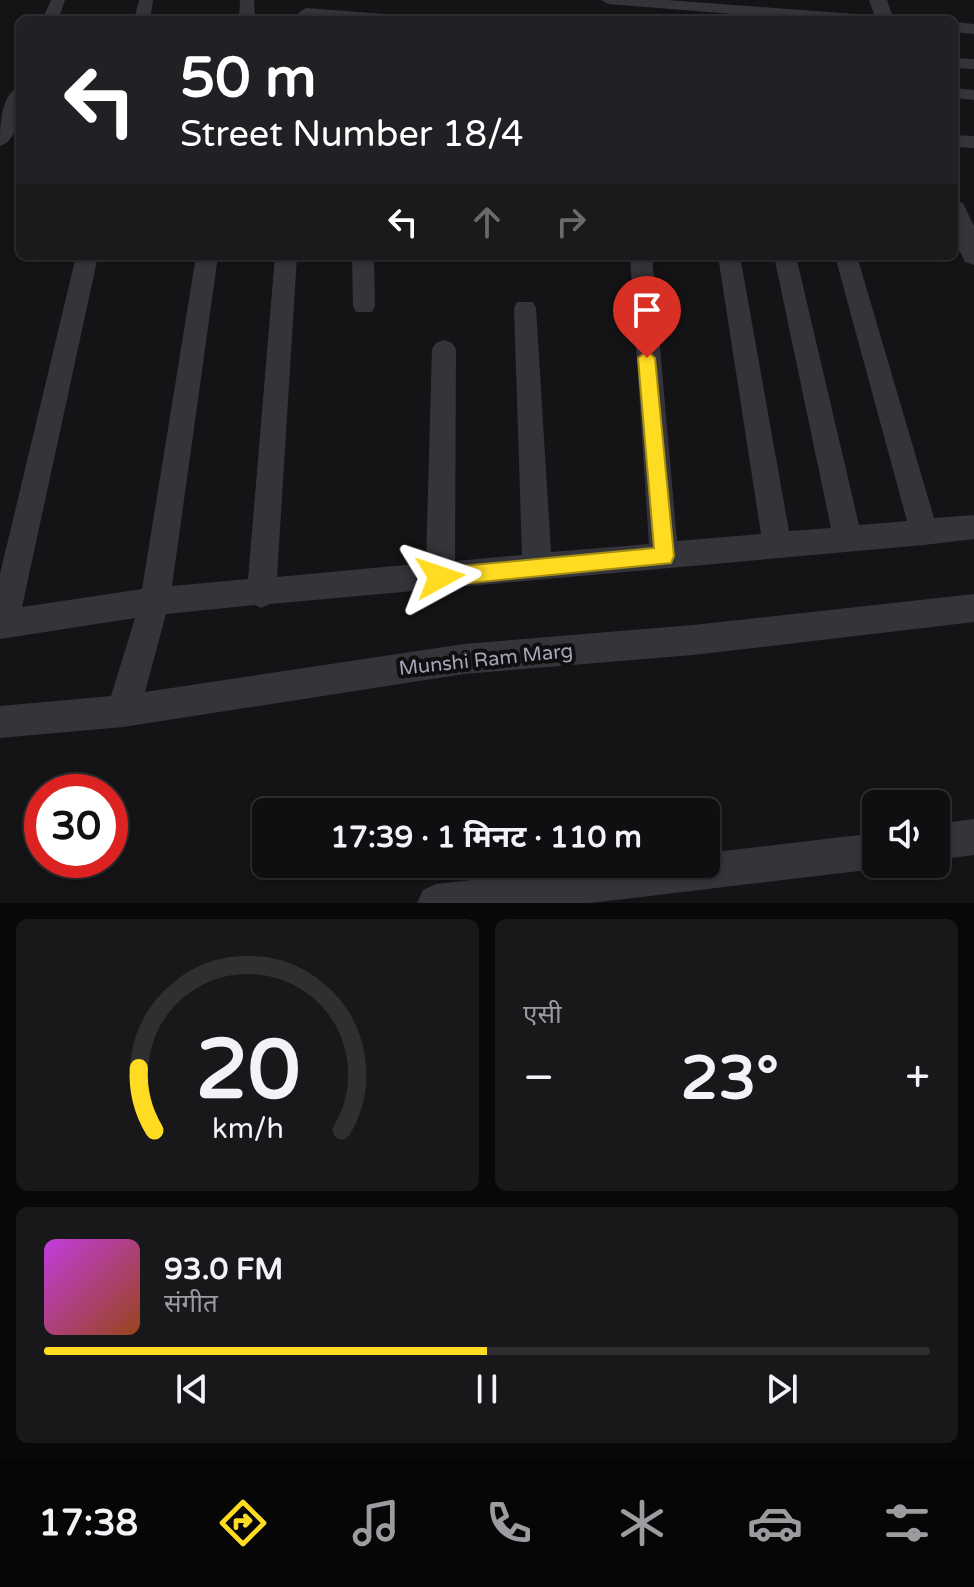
<!DOCTYPE html>
<html lang="hi">
<meta charset="utf-8">
<style>
:root{--surface:#0f0e10;--page:#181719;--text:#f1f3f6;--muted:#9b9c9f;--line:#2f2e30;--accent:#ffdc21}
body{margin:0;font-family:"Varela Round","Noto Sans Devanagari",sans-serif;background:var(--page);color:var(--text);height:100vh;display:flex;flex-direction:column;font-size:30px;white-space:nowrap}
*{box-sizing:border-box;margin:0}
p{font-size:26px;color:var(--muted)}
.icon{flex:none;width:44px;height:44px;fill:none;stroke:currentColor;stroke-width:2;stroke-linecap:round;stroke-linejoin:round}
.map{position:relative;height:903px;overflow:hidden}
.drawer{display:flex;flex-direction:column;gap:16px;padding:16px;background:#080809;flex:1}
.drawer>*{flex:none}
.guide{position:absolute;left:16px;top:16px;width:942px;height:244px;border-radius:12px;box-shadow:0 2px 6px #0004,0 0 0 2px var(--line);background:#202124;color:#fff;overflow:hidden}
.buttons{position:absolute;left:862px;top:790px;display:grid;gap:16px}
.buttons a{display:grid;place-items:center;width:88px;height:88px;border-radius:12px;background:var(--surface);box-shadow:0 2px 6px #0004,0 0 0 2px var(--line);font-size:40px}
.speed{position:absolute;left:24px;top:774px;display:flex;gap:16px;font-size:40px;font-weight:700;text-align:center}
.speed>*{display:grid;place-content:center;width:104px;height:104px;border-radius:50%;background:var(--surface);box-shadow:0 2px 6px #0004,0 0 0 2px var(--line);line-height:1}
.speed .limit{border:12px solid #d22;background:#fff;color:#111}
.pin{position:absolute;display:grid;place-items:center;width:68px;height:68px;color:#fff;margin:-82px -34px;border-radius:50% 50% 50% 0;rotate:-45deg;box-shadow:0 0 8px #0007}
.pin .icon{rotate:45deg}
.me{position:absolute;width:88px;margin:-44px;rotate:85deg;stroke-linejoin:round;filter:drop-shadow(0 0 6px #0008)}
.turn{display:flex;align-items:center;gap:28px;height:168px;padding:0 32px;font-size:36px}
.turn .icon{width:104px;height:104px;stroke-width:2.5}
.turn b{display:block;font-size:56px;line-height:68px}
.lanes{display:flex;align-items:center;height:76px;padding:0 32px;background:#0003;justify-content:center;gap:40px;direction:ltr}
.lanes .off{opacity:.35}
.big{font-size:60px;font-weight:700;line-height:1.1}
.drawer .widget{flex:1;display:flex;flex-direction:column;justify-content:center;gap:12px;min-width:0;padding:0 28px;border-radius:12px;background:var(--page)}
.drawer .dial{align-items:center;gap:0}
.dial svg{height:208px;overflow:visible;fill:none;stroke:var(--line);stroke-width:7;stroke-linecap:round;text-anchor:middle}
.dial text{fill:var(--text);stroke:none}
.song{display:flex;align-items:center;gap:24px}
.cover{width:96px;height:96px;border-radius:12px;background:linear-gradient(135deg,hsl(290 70% 55%),hsl(20 70% 35%))}
.played{height:8px;border-radius:4px;background:linear-gradient(90deg,var(--accent) 50%,var(--line) 50%)}
.keys{display:flex;justify-content:space-around;direction:ltr}
.heat{display:flex;justify-content:space-between;align-items:center;font-size:44px;direction:ltr}
.drawer .tiles{flex:1;display:grid;gap:16px;grid-template-columns:1fr 1fr}
.widget:last-child{grid-column:span 2}
.trip{position:absolute;left:252px;top:798px;width:468px;height:80px;border-radius:12px;background:var(--surface);box-shadow:0 2px 6px #0004,0 0 0 2px var(--line);font-weight:700;line-height:80px;text-align:center}
.menu{display:flex;height:128px;justify-content:space-around;align-items:center;background:#060606;color:var(--muted)}
.menu .icon{width:56px;height:56px}
.menu .selected{color:var(--accent)}
.menu b{font-size:36px;color:var(--text)}
.map>svg:first-child{display:block}
</style>
<div class="map">
<svg width="974" height="903" viewBox="0 0 974 903">
<rect width="100%" height="100%" fill="#141315"/>
<g fill="none" stroke-linecap="round" stroke-linejoin="round">
<g fill="#34343a" fill-rule="evenodd">
<path d="M 51,0 L 65,0 L 58,20 L 42,20 Z"/>
<path d="M 139,0 L 153,0 L 150,20 L 134,20 Z"/>
<path d="M 240,0 L 254,0 L 255,20 L 239,20 Z"/>
<path d="M 601,0 L 667,0 L 869,15 L 877,20 L 809,20 L 608,4 Z"/>
<path d="M 306,8 L 398,15 L 406,20 L 338,20 L 301,16 L 298,13 Z"/>
<path d="M 954,22 L 974,24 L 974,34 L 954,32 Z"/>
<path d="M 954,58 L 974,59 L 974,69 L 954,68 Z"/>
<path d="M 20,87 C 20,104 21,140 0,146 C 0,128 0,93 20,87 Z"/>
<path d="M 954,88 L 974,90 L 974,100 L 954,98 Z"/>
<path d="M 954,135 L 974,136 L 974,148 L 954,147 Z"/>
<path d="M 76,256 L 98,256 L 22,607 L 142,589 L 196,256 L 218,256 L 172,586 L 248,579 L 275,256 L 297,256 L 277,577 L 426,563 L 432,349 L 436,343 L 444,340 L 452,343 L 456,349 L 455,561 L 522,555 L 514,308 L 517,302 L 533,302 L 536,308 L 551,552 L 649,544 L 630,256 L 652,256 L 677,541 L 761,534 L 718,256 L 740,256 L 789,531 L 831,528 L 774,256 L 796,256 L 859,525 L 907,521 L 835,256 L 857,256 L 934,518 L 974,515 L 974,539 L 924,545 L 270,604 L 261,608 L 255,605 L 166,614 L 145,692 L 464,644 L 693,625 L 974,594 L 974,622 L 693,655 L 464,674 L 123,727 L 0,738 L 0,706 L 111,696 L 135,618 L 0,639 L 0,574 Z"/>
<path d="M 352,256 L 374,256 L 375,306 L 372,312 L 356,312 L 353,306 Z"/>
<path d="M 974,819 L 974,855 L 936,860 L 936,824 Z"/>
<path d="M 876,833 L 876,864 L 888,864 L 876,869 L 591,903 L 417,903 L 423,890 L 436,884 L 611,864 L 706,864 L 706,853 Z"/>
</g>
<g fill="#34343a" fill-rule="evenodd">
<path d="M 869,0 L 887,0 L 894,20 L 876,20 Z"/>
<path d="M 954,200 L 963,203 L 974,226 L 974,265 L 965,262 L 954,239 Z"/>
</g>
</g>
<path fill="#ffdc21" stroke="#a68f15" stroke-width="2" d="M 647,351 L 655,358 L 674,556 L 671,563 L 440,586 L 433,584 L 430,577 L 433,570 L 440,568 L 654,548 L 638,358 Z"/>
<g text-anchor="middle" dominant-baseline="central" stroke-width="8" stroke-linejoin="round" paint-order="stroke">
<g font-size="20" fill="#a4a6b7" stroke="#0f0e10">
<text transform="translate(486 660) rotate(-6)">Munshi Ram Marg</text>
</g>
</g>
</svg>
<div class="buttons">
<a><svg class="icon" aria-label="sound" viewBox="0 0 24 24"><path d="M4 9h4l5-4v14l-5-4H4zM17 9q2 3 0 6"/></svg></a>
</div>
<div class="speed"><div class="limit">30</div></div>
<div class="pin" style="left:647px;top:358px;background:#d93025"><svg class="icon" aria-label="arrive" viewBox="0 0 24 24"><path d="M6 21V4h12l-3 4 3 4H6"/></svg></div>
<svg class="me" style="left:440px;top:577px" viewBox="-20 -20 40 40"><path d="M0-17L14 15 0 8-14 15z" fill="#ffdc21" stroke="#fff" stroke-width="4"/></svg>
<div class="trip">17:39 · 1 मिनट · 110 m</div>
<div class="guide">
<div class="turn"><svg class="icon" aria-label="left" viewBox="0 0 24 24"><path d="M17 20v-9H6M10 6l-5 5 5 5"/></svg><div><b>50 m</b>Street Number 18/4</div></div>
<div class="lanes"><svg class="icon" aria-label="left" viewBox="0 0 24 24"><path d="M17 20v-9H6M10 6l-5 5 5 5"/></svg><svg class="icon off" aria-label="ahead" viewBox="0 0 24 24"><path d="M12 20V5M6 11l6-6 6 6"/></svg><svg class="icon off" aria-label="right" viewBox="0 0 24 24"><path d="M7 20v-9h11M14 6l5 5-5 5"/></svg></div>
</div>
</div>
<section class="drawer">
<div class="tiles">
<div class="widget dial"><svg viewBox="0 0 100 80">
<path d="M14 69A42 42 0 1 1 86 69"/>
<path d="M14 69A42 42 0 0 1 8 45" stroke="#ffdc21"/>
<text x="50" y="56" font-size="32" font-weight="700">20</text>
<text x="50" y="72" font-size="11">km/h</text>
</svg></div>
<div class="widget"><p>एसी</p>
<div class="heat"><a>−</a><b class="big">23°</b><a>+</a></div>
</div>
<div class="widget">
<div class="song"><i class="cover"></i><div><b>93.0 FM</b><p>संगीत</p></div></div>
<div class="played"></div>
<div class="keys"><svg class="icon" aria-label="previous" viewBox="0 0 24 24"><path d="M18 5L8 12l10 7zM5 5v14"/></svg><svg class="icon" aria-label="pause" viewBox="0 0 24 24"><path d="M8 5v14M16 5v14"/></svg><svg class="icon" aria-label="next" viewBox="0 0 24 24"><path d="M6 5l10 7-10 7zM19 5v14"/></svg></div>
</div>
</div>
</section>
<nav class="menu">
<b>17:38</b>
<svg class="icon selected" aria-label="directions" viewBox="0 0 24 24"><path d="M12 3l9 9-9 9-9-9zM9 14v-3h6M13 9l2 2-2 2"/></svg>
<svg class="icon" aria-label="music" viewBox="0 0 24 24"><path d="M9 18V5l10-2v13"/><circle cx="6" cy="18" r="3"/><circle cx="16" cy="16" r="3"/></svg>
<svg class="icon" aria-label="phone" viewBox="0 0 24 24"><path d="M5 4h4l2 5-3 2q2 4 5 5l2-3 5 2v4C11 20 4 13 5 4z"/></svg>
<svg class="icon" aria-label="climate" viewBox="0 0 24 24"><path d="M12 3v18M4 7l16 10M4 17L20 7"/></svg>
<svg class="icon" aria-label="car" viewBox="0 0 24 24"><path d="M5 17H2v-5l4-1 3-4h7l3 4 3 1v5h-3M9 17h6M6 11h13"/><circle cx="7" cy="17" r="2"/><circle cx="17" cy="17" r="2"/></svg>
<svg class="icon" aria-label="filters" viewBox="0 0 24 24"><path d="M4 7h16M4 17h16"/><circle cx="9" cy="7" r="2"/><circle cx="15" cy="17" r="2"/></svg>
</nav>
